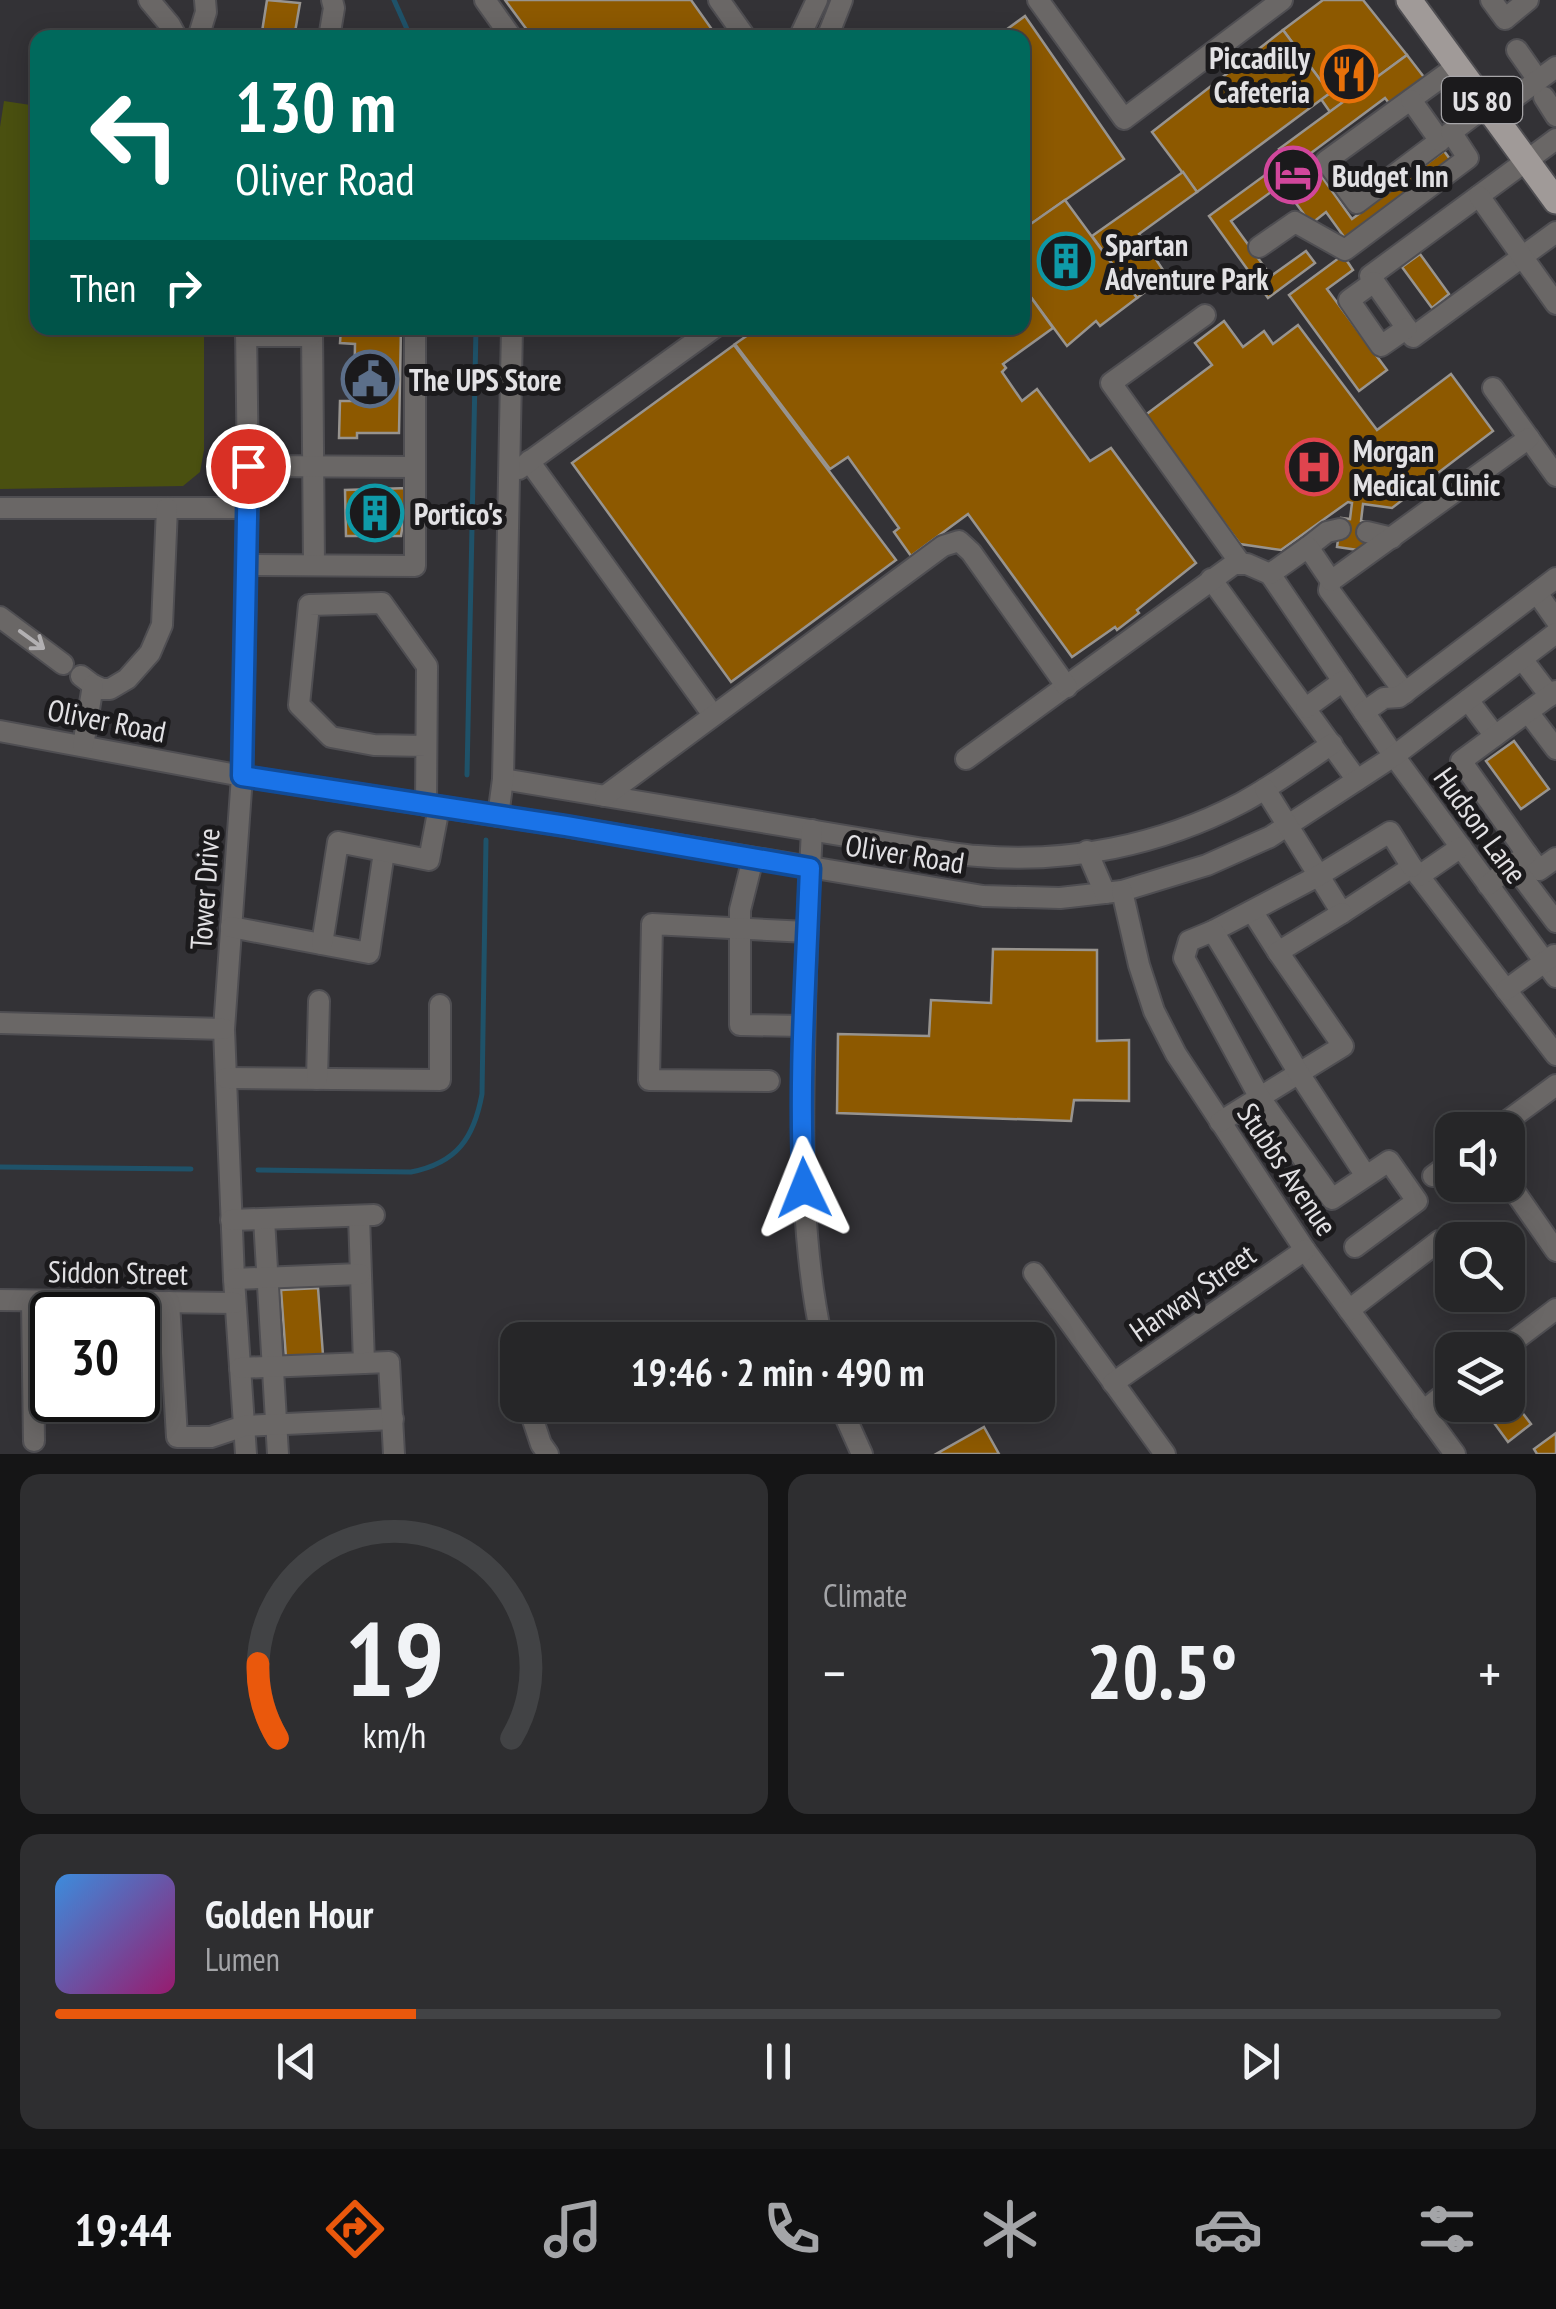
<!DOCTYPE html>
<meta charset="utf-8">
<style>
:root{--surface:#262628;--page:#2e2e30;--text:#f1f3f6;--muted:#a4a5a8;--line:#424345;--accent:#ea580c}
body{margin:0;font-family:"PT Sans Narrow",sans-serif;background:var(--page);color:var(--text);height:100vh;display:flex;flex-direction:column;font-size:38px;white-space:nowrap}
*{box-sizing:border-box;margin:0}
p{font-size:32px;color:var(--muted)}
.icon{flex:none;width:55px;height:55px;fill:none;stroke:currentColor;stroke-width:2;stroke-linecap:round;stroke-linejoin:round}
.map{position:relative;height:1454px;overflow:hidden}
.details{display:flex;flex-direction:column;gap:20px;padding:20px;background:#151516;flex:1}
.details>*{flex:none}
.hud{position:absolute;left:30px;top:30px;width:1000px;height:305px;border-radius:20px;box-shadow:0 5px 25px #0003,0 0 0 2px var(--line);background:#00695c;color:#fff;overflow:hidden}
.buttons{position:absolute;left:1435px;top:1112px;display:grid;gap:20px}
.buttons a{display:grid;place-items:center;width:90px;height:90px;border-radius:20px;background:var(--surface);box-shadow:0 5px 25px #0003,0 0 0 2px var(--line);font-size:50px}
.speed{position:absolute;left:30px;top:1292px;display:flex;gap:20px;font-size:50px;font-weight:700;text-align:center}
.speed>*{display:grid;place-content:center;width:130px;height:130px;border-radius:50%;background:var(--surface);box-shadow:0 5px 25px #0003,0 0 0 2px var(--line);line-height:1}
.speed .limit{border:5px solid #111;border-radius:15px;background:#fff;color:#111}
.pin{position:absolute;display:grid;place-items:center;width:85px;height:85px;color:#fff;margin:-42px;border:5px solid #fff;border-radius:50%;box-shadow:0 2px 10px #0007}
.me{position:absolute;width:110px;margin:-55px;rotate:358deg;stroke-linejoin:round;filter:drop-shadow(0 0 8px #0008)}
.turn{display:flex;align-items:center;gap:35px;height:210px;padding:0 40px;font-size:45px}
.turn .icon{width:130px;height:130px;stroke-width:2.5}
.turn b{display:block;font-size:70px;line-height:85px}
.then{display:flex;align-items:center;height:95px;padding:0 40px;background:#0003;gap:20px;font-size:38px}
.big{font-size:75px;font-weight:600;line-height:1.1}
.details .tile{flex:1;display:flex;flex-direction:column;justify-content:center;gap:15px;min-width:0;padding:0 35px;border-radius:20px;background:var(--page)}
.details .dial{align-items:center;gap:0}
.dial svg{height:260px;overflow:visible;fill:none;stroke:var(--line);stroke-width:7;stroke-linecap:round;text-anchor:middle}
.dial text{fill:var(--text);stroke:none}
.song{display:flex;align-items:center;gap:30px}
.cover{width:120px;height:120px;border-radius:15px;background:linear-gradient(135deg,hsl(210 70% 55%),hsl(320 70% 35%))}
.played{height:10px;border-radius:5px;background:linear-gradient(90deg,var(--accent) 25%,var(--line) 25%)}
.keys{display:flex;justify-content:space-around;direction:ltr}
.heat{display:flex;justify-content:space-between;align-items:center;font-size:55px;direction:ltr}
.details .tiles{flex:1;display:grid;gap:20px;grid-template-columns:1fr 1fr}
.tile:last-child{grid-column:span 2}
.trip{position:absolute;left:500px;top:1322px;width:555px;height:100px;border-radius:20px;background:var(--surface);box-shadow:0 5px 25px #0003,0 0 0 2px var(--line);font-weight:600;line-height:100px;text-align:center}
.dock{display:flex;height:160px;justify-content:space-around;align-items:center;background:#0f0f10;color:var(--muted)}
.dock .icon{width:70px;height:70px}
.dock .active{color:var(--accent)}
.dock b{font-size:45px;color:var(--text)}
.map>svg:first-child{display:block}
</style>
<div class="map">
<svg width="1556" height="1454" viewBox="0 0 1556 1454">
<rect width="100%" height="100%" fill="#333236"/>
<path fill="#4a5010" d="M 4,101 L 37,106 L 38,328 L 204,328 L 204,450 L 200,472 L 183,486 L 0,489 L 0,127 Z"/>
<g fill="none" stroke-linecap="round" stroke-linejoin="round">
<g stroke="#1f5269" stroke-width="5">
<path d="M 394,0 L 411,38"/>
<path d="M 467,775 L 476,328"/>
<path d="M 0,1167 L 191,1169"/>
<path d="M 258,1170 L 411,1172 C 457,1163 474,1138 482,1094 L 486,840"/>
</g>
</g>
<g fill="#8d5900" stroke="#98948f" stroke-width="2.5">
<path d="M 267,0 L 300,3 L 294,38 L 261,38 Z"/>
<path d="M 505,0 L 691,0 L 718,38 L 533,38 Z"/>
<path d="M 1323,0 L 1363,0 L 1407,55 L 1330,112 L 1321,99 L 1330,93 L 1283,30 Z"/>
<path d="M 1025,16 L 1124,159 L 1025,228 L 1028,233 L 1022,237 L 1022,38 L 995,38 Z"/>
<path d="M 1283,30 L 1330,93 L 1197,192 L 1152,132 Z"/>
<path d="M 1407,55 L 1427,81 L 1392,107 L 1385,98 L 1307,156 L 1352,219 L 1444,151 L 1453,163 L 1347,241 L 1326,212 L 1311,224 L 1282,184 L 1231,221 L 1271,276 L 1306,251 L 1315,263 L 1268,298 L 1209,216 L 1276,167 L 1273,162 L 1283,154 L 1279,149 Z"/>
<path d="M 1183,172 L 1197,192 L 1139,234 L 1167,276 L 1137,298 L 1092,236 Z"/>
<path d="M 1065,200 L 1137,298 L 1100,326 L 1096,321 L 1067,346 L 1022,285 L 1022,237 L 1028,233 L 1025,228 Z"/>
<path d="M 1420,254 L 1449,294 L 1432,308 L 1402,267 Z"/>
<path d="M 1343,255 L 1353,270 L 1327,289 L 1387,370 L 1359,391 L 1289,295 Z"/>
<path d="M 1022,285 L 1053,328 L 1003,364 L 1006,368 L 1002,372 L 1022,401 L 1037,389 L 1090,461 L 1111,448 L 1196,563 L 1137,610 L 1139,613 L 1117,630 L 1115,627 L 1072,657 L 968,514 L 911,556 L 894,532 L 899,528 L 848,457 L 830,469 L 735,344 L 758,328 L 1022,328 Z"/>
<path d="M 1224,321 L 1243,347 L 1264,331 L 1273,344 L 1298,325 L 1377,430 L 1451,374 L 1493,431 L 1392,508 L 1363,504 L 1361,521 L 1368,522 L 1365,551 L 1337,547 L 1341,518 L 1350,519 L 1352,503 L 1348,502 L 1281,550 L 1240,544 L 1144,416 L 1212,365 L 1195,343 Z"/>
<path d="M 341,328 L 401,328 L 399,433 L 357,433 L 357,438 L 339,438 L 340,401 L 354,401 L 355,344 L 340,343 Z"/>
<path d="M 734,345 L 896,560 L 731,682 L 572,463 Z"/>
<path d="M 408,488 L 401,536 L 346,536 L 345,490 Z"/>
<path d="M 1514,741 L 1549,789 L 1521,809 L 1486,761 Z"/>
<path d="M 993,949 L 1097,950 L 1097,1041 L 1129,1040 L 1129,1101 L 1074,1100 L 1071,1121 L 837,1113 L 838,1034 L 929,1036 L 931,1000 L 991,1003 Z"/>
<path d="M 318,1288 L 323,1355 L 286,1358 L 281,1290 Z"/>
<path d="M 1508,1394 L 1531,1424 L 1508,1442 L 1481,1405 L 1508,1405 Z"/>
<path d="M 984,1427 L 999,1454 L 936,1454 Z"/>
<path d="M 1556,1433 L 1556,1454 L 1537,1454 L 1534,1449 Z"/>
</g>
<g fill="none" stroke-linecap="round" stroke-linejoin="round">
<g stroke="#4f4e52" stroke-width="24">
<g id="minor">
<path d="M 149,0 L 170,25 L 177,38"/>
<path d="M 485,0 L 512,38"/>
<path d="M 719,0 L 746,38"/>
<path d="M 1038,0 L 1124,119 L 1282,0"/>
<path d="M 1491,0 L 1505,19 L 1528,0"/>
<path d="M 198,38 L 206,12 L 205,0"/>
<path d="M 329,38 L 334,8 L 332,0"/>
<path d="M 799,38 L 817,0"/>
<path d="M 827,38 L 842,0"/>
<path d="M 1517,50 L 1538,80"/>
<path d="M 1457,66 L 1326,161 L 1357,203 L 1486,106"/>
<path d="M 1544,97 L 1556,116"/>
<path d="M 1411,100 L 1440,141"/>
<path d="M 1492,114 L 1556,67"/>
<path d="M 1556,139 L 1370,276 L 1413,337 L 1556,232"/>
<path d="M 1479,196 L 1556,304"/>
<path d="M 1259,247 L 1295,222 L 1345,250 L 1468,158 L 1451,132"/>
<path d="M 1374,282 L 1349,300 L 1381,346 L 1407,328"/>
<path d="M 1205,315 L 1111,383 L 1241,564"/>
<path d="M 246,328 L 248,475 L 242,776 L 224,1029 L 234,1279 L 246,1454"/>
<path d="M 312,328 L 314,565"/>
<path d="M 246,336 L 311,336"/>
<path d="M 1493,388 L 1556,476"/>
<path d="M 529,461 L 713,715"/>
<path d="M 248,466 L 415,467"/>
<path d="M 519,469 L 714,328"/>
<path d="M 0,508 L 248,508"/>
<path d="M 1367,532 L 1392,538"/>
<path d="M 1308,547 L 1327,532 L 1340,529"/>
<path d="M 247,565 L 415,566 L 415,328"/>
<path d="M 1270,574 L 1394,756 L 1556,977"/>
<path d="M 1211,579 L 1357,780"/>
<path d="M 1331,581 L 1329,590 L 1405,693"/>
<path d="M 1537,593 L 1556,620"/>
<path d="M 0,617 L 63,664"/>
<path d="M 1522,659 L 1550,696"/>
<path d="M 81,676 L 93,685 L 102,689 L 110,689 L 127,679 L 150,653 L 162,625 L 167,508"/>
<path d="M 1468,700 L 1495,736"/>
<path d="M 1306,708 L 1343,681"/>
<path d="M 1364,712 L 1384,698 L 1399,697 L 1556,578"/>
<path d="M 1528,712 L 1556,749"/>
<path d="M 0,731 L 242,776 L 565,826 L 983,896 L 1060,898 L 1122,891 L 1207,865 L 1270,837 L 1394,756 L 1556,633"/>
<path d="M 83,746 L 93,685"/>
<path d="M 966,759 L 1234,564 L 1247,564 L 1270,574 L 1308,547 L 1331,581 L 1529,438"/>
<path d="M 503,779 L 924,849 C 942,851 960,855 978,856 C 1068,864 1161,845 1241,803 C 1273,786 1302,764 1332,744"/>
<path d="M 1265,789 L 1342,913 L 1412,867 L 1556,1055"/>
<path d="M 605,796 L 943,546 L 959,541 L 971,552 L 1067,687"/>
<path d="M 426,805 L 427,666 L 382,603 L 309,605 L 299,705 L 331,737 L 374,745 L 426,746"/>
<path d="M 498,816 L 503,779 L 512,328"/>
<path d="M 812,830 C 808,906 805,983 804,1059 C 802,1154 802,1247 822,1340"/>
<path d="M 1087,851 L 1105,893"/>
<path d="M 1527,854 L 1539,870 L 1556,858"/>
<path d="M 753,858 L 740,910 L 740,1025 L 804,1026"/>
<path d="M 1513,865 L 1556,922"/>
<path d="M 1419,876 L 1461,847"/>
<path d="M 1488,885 L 1527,854 L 1461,761 L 1556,691"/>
<path d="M 1122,891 L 1139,965 L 1154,1011 L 1176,1054 L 1305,1250 L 1455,1454"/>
<path d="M 1252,911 L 1278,952"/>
<path d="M 231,927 L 369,953 L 384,852"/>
<path d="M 1213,931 L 1318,876 L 1390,832 L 1412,867"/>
<path d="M 322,944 L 338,842 L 429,860 L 439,807"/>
<path d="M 1506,990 L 1554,955"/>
<path d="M 0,1023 L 224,1029"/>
<path d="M 226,1078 L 440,1080 L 440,1005"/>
<path d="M 317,1079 L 319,1001"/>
<path d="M 769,1081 L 649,1080 L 652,924 L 807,932"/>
<path d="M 1220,1122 L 1343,1046 L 1278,952 L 1342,913"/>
<path d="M 1495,1130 L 1556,1085"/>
<path d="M 1433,1176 L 1452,1162"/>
<path d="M 1508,1182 L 1556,1251"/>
<path d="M 359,1216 L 364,1363"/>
<path d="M 264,1219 L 278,1454"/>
<path d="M 231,1220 L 374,1215"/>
<path d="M 1355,1247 L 1417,1201 L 1389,1161 L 1332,1199 L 1260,1098 L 1184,958 L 1189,941 L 1213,931 L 1300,1075 L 1366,1176"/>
<path d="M 1034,1273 L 1165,1454"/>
<path d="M 234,1279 L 360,1274"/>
<path d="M 0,1300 L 235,1303"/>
<path d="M 32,1301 L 34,1441"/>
<path d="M 169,1302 L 177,1437 L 211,1437 L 244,1426 L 393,1419"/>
<path d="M 1349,1310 L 1439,1241"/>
<path d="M 793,1340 L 821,1333"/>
<path d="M 1502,1350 L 1556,1309"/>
<path d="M 240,1368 L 389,1362 L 394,1454"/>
<path d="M 1113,1383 L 1305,1250"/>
<path d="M 541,1405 L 533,1420 L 541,1444 L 548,1454"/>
<path d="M 840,1405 L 862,1454"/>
<path d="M 1423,1411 L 1452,1388"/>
</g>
</g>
<g stroke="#4f4e52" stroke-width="29">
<path id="major" d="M 1409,0 L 1556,201"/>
</g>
<use href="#minor" stroke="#6a6766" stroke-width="20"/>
<use href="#major" stroke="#a09a98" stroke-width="25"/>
</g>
<defs><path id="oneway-shaft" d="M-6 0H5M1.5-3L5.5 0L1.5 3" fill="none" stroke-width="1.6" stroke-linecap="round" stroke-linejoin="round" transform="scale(2.5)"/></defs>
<use stroke="#b2b0b2" href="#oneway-shaft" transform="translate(32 640) rotate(36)"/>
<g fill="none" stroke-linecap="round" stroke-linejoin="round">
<g stroke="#114b97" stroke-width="25">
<path id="route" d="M 248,466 L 242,776 L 566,826 L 810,868 C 806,975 798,1082 804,1188"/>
</g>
<use href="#route" stroke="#1a73e8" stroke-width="18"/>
</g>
<defs>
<g id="restaurant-ring" transform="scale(2.875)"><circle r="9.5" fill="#1b1a1c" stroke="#e8710a" stroke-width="1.5"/><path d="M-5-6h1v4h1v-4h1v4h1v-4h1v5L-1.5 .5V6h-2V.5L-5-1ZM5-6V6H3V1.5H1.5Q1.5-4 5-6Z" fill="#e8710a"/></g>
<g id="hotel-ring" transform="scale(2.875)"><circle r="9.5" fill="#1b1a1c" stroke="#d1479c" stroke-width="1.5"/><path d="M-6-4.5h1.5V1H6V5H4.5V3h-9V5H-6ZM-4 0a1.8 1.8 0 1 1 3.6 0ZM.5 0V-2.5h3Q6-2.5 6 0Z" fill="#d1479c"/></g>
<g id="building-ring" transform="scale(2.875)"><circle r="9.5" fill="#1b1a1c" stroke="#0f9aa8" stroke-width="1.5"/><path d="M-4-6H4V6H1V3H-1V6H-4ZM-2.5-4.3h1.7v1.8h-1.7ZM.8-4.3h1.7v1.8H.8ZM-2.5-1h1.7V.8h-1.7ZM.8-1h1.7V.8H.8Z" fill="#0f9aa8"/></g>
<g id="civic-ring" transform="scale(2.875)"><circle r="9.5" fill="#1b1a1c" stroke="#5c6f8a" stroke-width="1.5"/><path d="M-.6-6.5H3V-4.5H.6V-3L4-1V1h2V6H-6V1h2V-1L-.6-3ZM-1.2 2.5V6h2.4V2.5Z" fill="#5c6f8a"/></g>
<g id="hospital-ring" transform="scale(2.875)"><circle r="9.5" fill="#1b1a1c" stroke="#e0444e" stroke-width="1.5"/><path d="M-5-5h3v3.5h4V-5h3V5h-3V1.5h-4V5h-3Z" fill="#e0444e"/></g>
</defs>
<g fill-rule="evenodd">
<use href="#restaurant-ring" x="1349" y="74"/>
<use href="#hotel-ring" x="1293" y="175"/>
<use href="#building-ring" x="1066" y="261"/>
<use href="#civic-ring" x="370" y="379"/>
<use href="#hospital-ring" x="1314" y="467"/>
<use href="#building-ring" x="375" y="513"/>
</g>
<g text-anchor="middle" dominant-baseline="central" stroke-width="10" stroke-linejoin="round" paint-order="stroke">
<rect fill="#1b1a1c" stroke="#a6a5a8" stroke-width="2.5" x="1442" y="77" width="80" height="46" rx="8"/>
<g font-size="28" font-weight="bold" fill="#e2e1e4">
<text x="1482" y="100">US 80</text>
</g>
<g font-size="30" font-weight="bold" fill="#e2e1e4" stroke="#1b1a1c" text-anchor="start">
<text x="1310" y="57" text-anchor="end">Piccadilly<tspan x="1310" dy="34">Cafeteria</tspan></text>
<text x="1332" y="175">Budget Inn</text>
<text x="1105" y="244">Spartan<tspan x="1105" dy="34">Adventure Park</tspan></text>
<text x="409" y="379">The UPS Store</text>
<text x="1353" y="450">Morgan<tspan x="1353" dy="34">Medical Clinic</tspan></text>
<text x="414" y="513">Portico's</text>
</g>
<g font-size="30" fill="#e2e1e4" stroke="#1b1a1c">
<text transform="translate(107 720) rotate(11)">Oliver Road</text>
<text transform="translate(1481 825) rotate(54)">Hudson Lane</text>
<text transform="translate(905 853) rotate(9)">Oliver Road</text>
<text transform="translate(204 889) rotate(-86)">Tower Drive</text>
<text transform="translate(1288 1169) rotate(56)">Stubbs Avenue</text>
<text transform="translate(118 1272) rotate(1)">Siddon Street</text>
<text transform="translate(1192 1292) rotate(-35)">Harway Street</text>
</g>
</g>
</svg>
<div class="buttons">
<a><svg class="icon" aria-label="sound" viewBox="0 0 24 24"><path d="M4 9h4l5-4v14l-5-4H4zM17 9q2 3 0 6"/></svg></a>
<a><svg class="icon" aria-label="search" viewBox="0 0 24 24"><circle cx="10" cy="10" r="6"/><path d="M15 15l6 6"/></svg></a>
<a><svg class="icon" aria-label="layers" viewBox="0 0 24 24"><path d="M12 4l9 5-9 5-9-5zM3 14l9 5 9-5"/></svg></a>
</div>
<div class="speed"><div class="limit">30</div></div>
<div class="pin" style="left:248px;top:466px;background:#d93025"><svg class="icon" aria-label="arrive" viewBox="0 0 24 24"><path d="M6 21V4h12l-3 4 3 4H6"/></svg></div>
<svg class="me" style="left:804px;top:1188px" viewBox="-20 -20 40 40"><path d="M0-17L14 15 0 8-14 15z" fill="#1a73e8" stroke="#fff" stroke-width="4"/></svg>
<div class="trip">19:46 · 2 min · 490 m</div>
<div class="hud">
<div class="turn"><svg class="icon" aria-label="left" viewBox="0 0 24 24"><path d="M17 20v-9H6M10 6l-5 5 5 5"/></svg><div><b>130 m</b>Oliver Road</div></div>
<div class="then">Then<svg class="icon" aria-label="right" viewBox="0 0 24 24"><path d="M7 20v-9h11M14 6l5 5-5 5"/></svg></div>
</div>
</div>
<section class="details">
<div class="tiles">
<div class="tile dial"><svg viewBox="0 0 100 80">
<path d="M14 69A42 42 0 1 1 86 69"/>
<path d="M14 69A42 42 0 0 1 8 46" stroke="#ea580c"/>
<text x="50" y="56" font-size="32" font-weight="700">19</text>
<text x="50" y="72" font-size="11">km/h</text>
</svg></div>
<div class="tile"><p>Climate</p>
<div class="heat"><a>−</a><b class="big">20.5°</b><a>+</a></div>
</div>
<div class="tile">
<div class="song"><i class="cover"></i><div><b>Golden Hour</b><p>Lumen</p></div></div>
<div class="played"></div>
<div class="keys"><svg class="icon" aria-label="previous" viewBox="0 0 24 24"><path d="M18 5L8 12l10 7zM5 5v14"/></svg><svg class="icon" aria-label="pause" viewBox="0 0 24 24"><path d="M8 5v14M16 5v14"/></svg><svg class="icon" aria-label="next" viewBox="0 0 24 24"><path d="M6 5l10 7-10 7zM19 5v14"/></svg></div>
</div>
</div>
</section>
<nav class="dock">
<b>19:44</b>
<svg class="icon active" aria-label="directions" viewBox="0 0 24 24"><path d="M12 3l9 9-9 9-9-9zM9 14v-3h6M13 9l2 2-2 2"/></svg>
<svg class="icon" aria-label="music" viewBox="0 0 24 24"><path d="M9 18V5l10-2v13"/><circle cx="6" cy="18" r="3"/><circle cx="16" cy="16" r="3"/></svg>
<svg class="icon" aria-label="phone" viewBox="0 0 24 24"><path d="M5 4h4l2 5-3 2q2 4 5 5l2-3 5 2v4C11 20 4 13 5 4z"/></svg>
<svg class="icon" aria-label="climate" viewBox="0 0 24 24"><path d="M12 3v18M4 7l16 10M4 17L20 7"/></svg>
<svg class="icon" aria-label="car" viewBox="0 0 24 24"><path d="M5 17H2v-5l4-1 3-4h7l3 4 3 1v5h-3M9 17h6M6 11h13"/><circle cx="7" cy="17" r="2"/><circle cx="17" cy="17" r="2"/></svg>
<svg class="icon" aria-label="filters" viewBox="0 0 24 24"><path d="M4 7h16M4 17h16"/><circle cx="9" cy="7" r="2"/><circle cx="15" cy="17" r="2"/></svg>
</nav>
